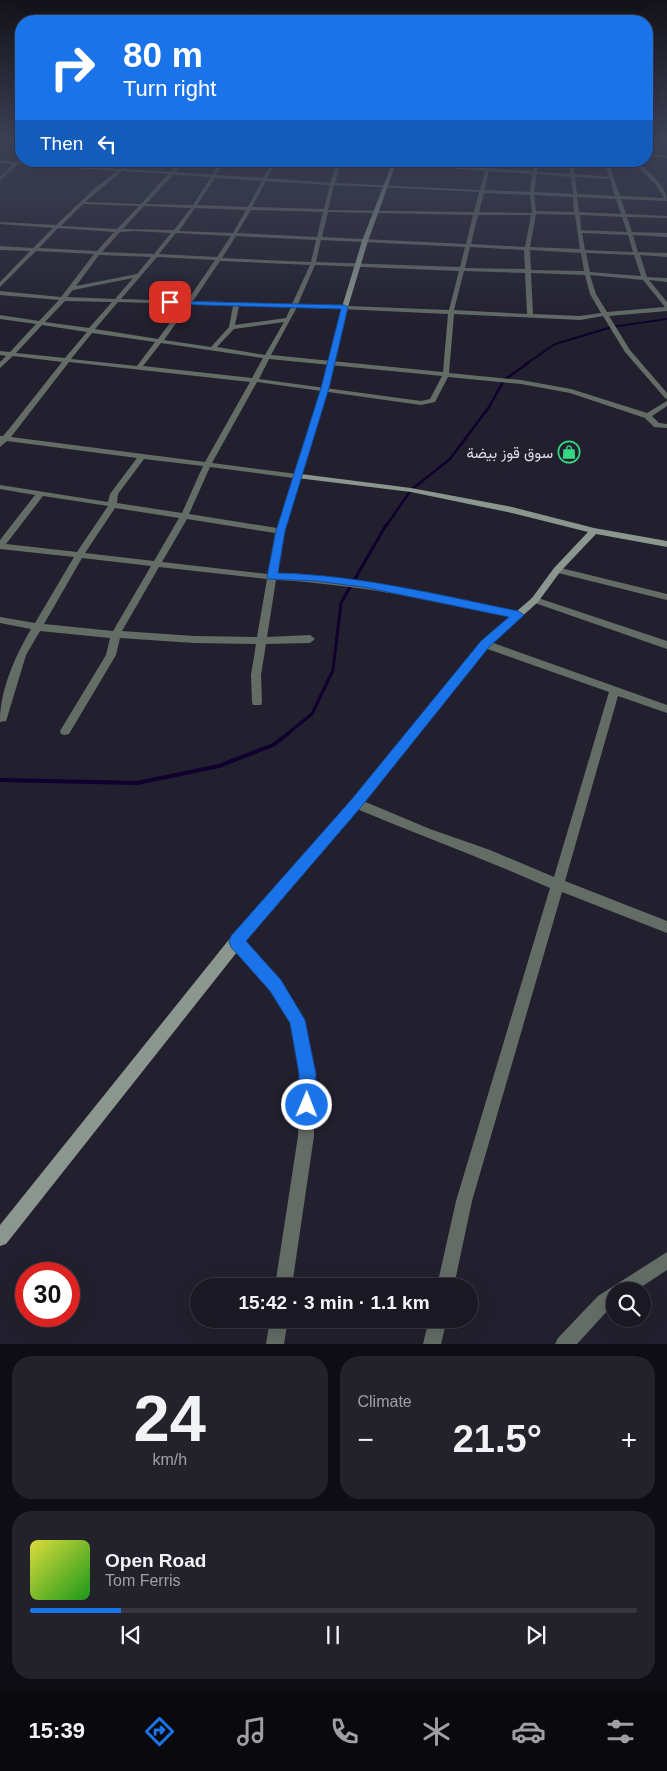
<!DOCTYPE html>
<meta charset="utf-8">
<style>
:root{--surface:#1a1822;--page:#23212a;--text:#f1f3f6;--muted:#9fa0a5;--line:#383740;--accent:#1a73e8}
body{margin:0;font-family:Arial,Vazirmatn,sans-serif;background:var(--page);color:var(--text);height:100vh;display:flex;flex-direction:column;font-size:19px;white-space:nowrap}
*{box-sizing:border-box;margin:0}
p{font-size:16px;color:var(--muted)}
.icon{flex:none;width:28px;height:28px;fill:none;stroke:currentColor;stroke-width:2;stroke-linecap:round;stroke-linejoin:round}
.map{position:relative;height:1344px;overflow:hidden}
.side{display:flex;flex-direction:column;gap:12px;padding:12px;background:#0e0d13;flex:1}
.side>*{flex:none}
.hud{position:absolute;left:15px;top:15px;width:638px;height:152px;border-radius:20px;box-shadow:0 5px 20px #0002,0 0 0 1px var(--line);background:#1a73e8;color:#fff;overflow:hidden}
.buttons{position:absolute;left:606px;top:1282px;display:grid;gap:10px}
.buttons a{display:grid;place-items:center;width:45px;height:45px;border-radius:50%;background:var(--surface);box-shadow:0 5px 20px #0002,0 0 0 1px var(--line);font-size:25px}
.speed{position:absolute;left:15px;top:1262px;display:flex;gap:10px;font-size:25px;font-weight:700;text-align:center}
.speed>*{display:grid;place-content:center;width:65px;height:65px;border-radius:50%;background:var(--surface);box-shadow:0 5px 20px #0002,0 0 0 1px var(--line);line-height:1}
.speed .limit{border:8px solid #d22;background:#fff;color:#111}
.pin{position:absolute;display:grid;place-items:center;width:42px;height:42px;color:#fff;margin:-21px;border-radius:10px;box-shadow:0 2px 8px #0006}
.me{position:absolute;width:55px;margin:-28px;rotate:1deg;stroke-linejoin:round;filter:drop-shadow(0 0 4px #0008)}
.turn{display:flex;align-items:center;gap:18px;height:105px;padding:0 25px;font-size:22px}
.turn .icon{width:65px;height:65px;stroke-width:2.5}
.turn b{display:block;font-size:35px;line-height:42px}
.then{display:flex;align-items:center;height:48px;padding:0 25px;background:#0003;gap:10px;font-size:19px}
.big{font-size:38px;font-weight:700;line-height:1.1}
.side .widget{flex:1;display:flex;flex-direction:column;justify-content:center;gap:8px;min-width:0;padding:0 18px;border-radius:20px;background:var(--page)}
.side .dial{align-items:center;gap:0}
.dial b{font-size:65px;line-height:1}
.song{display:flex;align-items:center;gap:15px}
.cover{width:60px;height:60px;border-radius:8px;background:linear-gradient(135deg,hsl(60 70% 55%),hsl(120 70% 35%))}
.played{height:5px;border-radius:2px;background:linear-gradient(90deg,var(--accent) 15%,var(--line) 15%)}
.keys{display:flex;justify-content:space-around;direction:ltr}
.heat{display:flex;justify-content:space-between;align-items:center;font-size:28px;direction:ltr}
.side .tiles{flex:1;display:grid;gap:12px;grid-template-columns:1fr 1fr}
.widget:last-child{grid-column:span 2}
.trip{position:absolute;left:190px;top:1278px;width:288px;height:50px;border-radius:25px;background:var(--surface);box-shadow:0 5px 20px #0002,0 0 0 1px var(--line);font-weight:700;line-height:50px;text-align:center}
.menu{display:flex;height:80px;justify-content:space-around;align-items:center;background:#0a0a0e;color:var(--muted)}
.menu .icon{width:35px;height:35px}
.menu .on{color:var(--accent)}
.menu b{font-size:22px;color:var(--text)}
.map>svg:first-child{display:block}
</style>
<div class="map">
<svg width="667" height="1344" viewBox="0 0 667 1344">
<rect width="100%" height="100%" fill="#22202e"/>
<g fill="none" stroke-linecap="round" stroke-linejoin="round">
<path stroke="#0f002e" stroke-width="2" d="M 526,364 L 555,344 L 612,327 L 667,319"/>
<path stroke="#0f002e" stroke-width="2.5" d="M 386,526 L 411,490 L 450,459 L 489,407 L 504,380 L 528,363"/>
<path stroke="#0f002e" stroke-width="3" d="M 287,734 L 312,714 L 333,670 L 341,603 L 386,525"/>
<path stroke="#0f002e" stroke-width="4" d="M 0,780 L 137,783 L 219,766 L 273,745 L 289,733"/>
<g fill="#646c66" fill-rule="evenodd">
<path d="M 646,153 L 667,156 L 667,158 L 646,155 Z"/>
<path d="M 0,161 L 120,169 L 130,161 L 135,161 L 125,169 L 170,172 L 180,161 L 185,161 L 175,172 L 212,175 L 220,161 L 224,161 L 216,175 L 263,178 L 273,161 L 277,161 L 267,178 L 330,183 L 338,161 L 342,161 L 335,183 L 480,190 L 485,171 L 358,161 L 382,161 L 485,168 L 485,161 L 489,161 L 489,168 L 533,171 L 534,161 L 538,161 L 537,172 L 570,174 L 569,161 L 573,161 L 575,174 L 609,177 L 604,161 L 608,161 L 620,196 L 664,198 L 656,185 L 632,161 L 637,161 C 648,172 667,185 667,201 L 621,199 L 626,214 L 667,216 L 667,218 L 627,217 L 632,232 L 667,233 L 667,237 L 633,235 L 638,252 L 667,253 L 667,257 L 640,255 L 647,277 L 667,278 L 667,282 L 649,280 L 667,302 L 667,311 L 609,316 L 630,350 L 667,393 L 667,399 L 665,398 L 625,352 L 603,316 L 580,320 L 454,314 L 449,373 L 521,380 L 571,389 L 647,413 L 667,401 L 667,406 L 652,416 L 659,423 L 667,424 L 667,428 L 654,427 L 645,418 L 570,393 L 521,384 L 448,377 L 435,402 L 421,405 L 257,382 L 212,463 L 297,474 L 301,476 L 284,531 L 277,574 C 359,577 438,596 518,612 L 523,615 L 521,617 L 518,618 C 438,602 358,584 276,580 L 267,637 L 310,635 L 315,639 L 310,643 L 266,644 L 261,675 L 262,702 L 261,705 L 253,705 L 252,702 L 251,675 L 256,644 L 194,643 L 120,638 L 116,655 L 69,734 L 65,735 L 61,734 L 60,731 L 106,655 L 110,638 L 40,631 L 26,655 L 7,718 L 6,721 L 0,722 C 0,689 15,657 31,629 L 0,623 L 0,617 L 35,623 L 74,557 L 0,549 L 0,540 L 35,495 L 0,489 L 0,485 L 108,502 L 110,494 L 137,458 L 7,441 L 0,447 L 0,436 L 3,436 L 9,429 L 62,362 L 13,356 L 0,368 L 0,362 L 6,356 L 0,355 L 0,351 L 10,352 L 36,324 L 0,319 L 0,315 L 39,321 L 59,300 L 0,295 L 0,291 L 61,297 L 94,254 L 36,251 L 0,287 L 0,282 L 30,251 L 0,250 L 0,246 L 33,248 L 53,228 L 0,224 L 0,222 L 56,225 L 95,188 L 117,171 L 18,164 L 0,180 L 0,177 L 13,164 L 0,163 ZM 122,171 L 168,174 L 141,204 L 85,202 ZM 489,171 L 532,174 L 530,192 L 484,190 ZM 537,174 L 571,177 L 573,194 L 534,192 ZM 173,175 L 211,177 L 193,205 L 146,204 ZM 575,177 L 610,179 L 615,196 L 577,194 ZM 215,178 L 262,181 L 248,207 L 197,205 ZM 266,181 L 330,185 L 324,209 L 252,207 ZM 334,185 L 479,192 L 474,212 L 328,210 ZM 484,193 L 530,195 L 532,213 L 479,212 ZM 534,195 L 573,197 L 574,212 L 536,211 ZM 577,197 L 616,199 L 621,214 L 579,212 ZM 83,204 L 139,206 L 117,229 L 61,226 ZM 144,206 L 191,208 L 174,230 L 123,229 ZM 195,208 L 246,210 L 233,233 L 179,231 ZM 251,210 L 323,212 L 317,237 L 237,233 ZM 328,212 L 473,215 L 466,244 L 322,237 ZM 536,214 L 575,215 L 580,249 L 530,247 ZM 478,215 L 531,215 L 525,247 L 471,244 ZM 580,215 L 622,217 L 627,232 L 581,230 ZM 58,228 L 114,232 L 97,251 L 39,248 ZM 134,231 L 171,233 L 154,254 L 102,252 L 120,232 ZM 176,233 L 231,236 L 217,257 L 159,254 ZM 582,233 L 628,235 L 633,252 L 585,250 ZM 236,236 L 316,240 L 311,262 L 222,258 ZM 321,240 L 465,247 L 460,267 L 316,262 ZM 470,247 L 524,250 L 525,269 L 465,268 ZM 530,250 L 581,253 L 584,271 L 531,270 ZM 586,253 L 634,255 L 641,276 L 590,272 ZM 99,255 L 151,257 L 137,274 L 76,286 ZM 157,257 L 215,260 L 187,301 L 121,299 ZM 220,261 L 310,265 L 292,304 L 193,301 ZM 315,265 L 459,271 L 449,310 L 298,304 ZM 464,271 L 525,273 L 527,314 L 454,310 ZM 531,273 L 585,275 L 590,294 L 601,313 L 580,316 L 533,314 ZM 590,275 L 643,280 L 665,307 L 607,312 L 596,294 ZM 133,278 L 115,299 L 67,297 L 73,290 ZM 65,301 L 112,302 L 89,328 L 45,322 ZM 118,302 L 184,304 L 158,339 L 95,329 ZM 190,304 L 233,306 L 229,327 L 211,347 L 164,340 ZM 239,306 L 291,307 L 286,318 L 235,325 ZM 297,307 L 448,314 L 443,372 L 271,355 ZM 284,322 L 265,355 L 217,347 L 234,329 ZM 42,325 L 87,332 L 65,358 L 16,353 ZM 92,333 L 155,342 L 137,366 L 71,359 ZM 161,343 L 263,358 L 252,378 L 143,366 ZM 269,359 L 442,376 L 430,399 L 421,401 L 259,379 ZM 69,362 L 250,382 L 205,462 L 11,437 ZM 144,459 L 203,466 L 182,513 L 117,503 L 118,494 ZM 210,467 L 293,478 L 277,528 L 189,514 ZM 43,496 L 108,506 L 77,552 L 6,544 ZM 115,508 L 179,518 L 154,561 L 85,553 ZM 187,519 L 275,533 L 268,574 L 162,562 ZM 82,558 L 151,566 L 113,631 L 44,624 ZM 159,567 L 267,579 L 257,637 L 194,636 L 122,631 Z"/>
<path d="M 557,567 L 667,594 L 667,600 L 554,572 L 553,570 Z"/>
<path d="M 535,597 L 667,641 L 667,649 L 532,602 L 530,600 L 532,598 Z"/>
<path d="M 485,640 L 667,705 L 667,713 L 618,696 L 565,881 L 667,921 L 667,933 L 562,892 L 472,1201 L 454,1286 L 437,1286 L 456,1201 L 550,888 C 485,859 418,835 352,807 L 350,803 L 352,799 L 356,798 L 430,829 L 490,850 L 554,877 L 609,692 L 482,647 L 480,644 L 482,641 Z"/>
<path d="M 236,935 L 241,937 L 280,980 L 302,1016 L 314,1074 L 314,1136 L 292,1286 L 275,1286 L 298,1136 L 300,1074 L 290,1023 L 270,990 L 231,947 L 229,942 L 231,937 Z"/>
<path d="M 667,1252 L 667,1270 L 635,1291 L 615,1291 L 615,1305 L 610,1308 L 577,1344 L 555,1344 L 558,1338 L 598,1296 Z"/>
<path d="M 270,1319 L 288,1319 L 284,1344 L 266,1344 Z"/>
<path d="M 429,1319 L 447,1319 L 441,1344 L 423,1344 Z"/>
</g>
<path fill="#8a968e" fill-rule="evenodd" d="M 393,161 L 397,161 L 368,241 L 348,307 L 328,388 L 301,474 L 411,488 L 512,507 L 594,528 L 667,541 L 667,547 L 596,534 L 560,572 L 538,602 L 488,647 L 360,807 L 241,947 L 6,1244 L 0,1246 L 0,1225 L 231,937 L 352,799 L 482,641 L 532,598 L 554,568 L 588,532 L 512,513 L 411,492 L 297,478 L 293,476 L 322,388 L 342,307 L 362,241 Z"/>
</g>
<linearGradient id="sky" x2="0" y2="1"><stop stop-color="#131219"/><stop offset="0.43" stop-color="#3e4257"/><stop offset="1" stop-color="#3e4257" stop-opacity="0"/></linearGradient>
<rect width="667" height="328" fill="url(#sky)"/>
<path fill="#1a73e8" stroke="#114b97" d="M 170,301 L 344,305 L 348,307 L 329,388 L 285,531 L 278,573 C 359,575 439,595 518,611 L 524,615 L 489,647 L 361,807 L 246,941 L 281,980 L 305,1020 L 316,1074 L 315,1105 L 313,1111 L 307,1114 L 301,1111 L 298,1105 L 299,1074 L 290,1023 L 270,991 L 231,947 L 229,942 L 231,936 L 352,799 L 481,641 L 509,617 L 363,587 L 316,581 L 268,579 L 267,577 L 276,531 L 321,388 L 341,309 L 167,304 L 166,302 Z"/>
<defs>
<g id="shop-ring" transform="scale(1.125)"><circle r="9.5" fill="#22202e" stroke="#32d882" stroke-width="1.5"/><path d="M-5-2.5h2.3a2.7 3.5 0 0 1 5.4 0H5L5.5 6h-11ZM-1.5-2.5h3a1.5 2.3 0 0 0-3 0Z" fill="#32d882"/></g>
</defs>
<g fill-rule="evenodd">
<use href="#shop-ring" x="569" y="452"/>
</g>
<g text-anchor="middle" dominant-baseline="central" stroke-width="5" stroke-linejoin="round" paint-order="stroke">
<g font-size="15" fill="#dfdee7" stroke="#22202e" text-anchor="end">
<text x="553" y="452">سوق قوز بيضة</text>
</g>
</g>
</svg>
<div class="buttons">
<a><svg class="icon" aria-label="search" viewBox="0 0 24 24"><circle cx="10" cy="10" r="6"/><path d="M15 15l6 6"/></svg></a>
</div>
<div class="speed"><div class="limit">30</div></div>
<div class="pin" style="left:170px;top:302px;background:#d93025"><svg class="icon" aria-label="arrive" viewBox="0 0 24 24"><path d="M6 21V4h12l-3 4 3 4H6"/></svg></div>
<svg class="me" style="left:307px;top:1105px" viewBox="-20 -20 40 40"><circle r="17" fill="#1a73e8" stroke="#fff" stroke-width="3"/><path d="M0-11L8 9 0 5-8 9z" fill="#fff"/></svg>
<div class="trip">15:42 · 3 min · 1.1 km</div>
<div class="hud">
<div class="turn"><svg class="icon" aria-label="right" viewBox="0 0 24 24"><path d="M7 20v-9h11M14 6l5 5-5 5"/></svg><div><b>80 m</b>Turn right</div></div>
<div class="then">Then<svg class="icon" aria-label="left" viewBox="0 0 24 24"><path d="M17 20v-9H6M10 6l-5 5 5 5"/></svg></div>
</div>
</div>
<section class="side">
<div class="tiles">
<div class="widget dial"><b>24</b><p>km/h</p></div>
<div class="widget"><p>Climate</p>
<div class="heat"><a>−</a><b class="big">21.5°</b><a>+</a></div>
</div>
<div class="widget">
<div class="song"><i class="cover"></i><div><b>Open Road</b><p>Tom Ferris</p></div></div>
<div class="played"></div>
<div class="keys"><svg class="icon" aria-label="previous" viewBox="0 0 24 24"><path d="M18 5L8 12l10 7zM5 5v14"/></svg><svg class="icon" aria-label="pause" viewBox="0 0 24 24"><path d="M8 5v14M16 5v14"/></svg><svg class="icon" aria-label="next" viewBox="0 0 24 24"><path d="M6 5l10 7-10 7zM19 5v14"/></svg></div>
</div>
</div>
</section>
<nav class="menu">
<b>15:39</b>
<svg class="icon on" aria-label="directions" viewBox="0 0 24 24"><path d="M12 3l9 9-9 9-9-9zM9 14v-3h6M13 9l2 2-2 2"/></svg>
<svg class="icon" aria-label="music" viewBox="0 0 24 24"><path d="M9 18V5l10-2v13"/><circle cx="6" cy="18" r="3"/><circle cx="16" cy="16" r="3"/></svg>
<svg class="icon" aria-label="phone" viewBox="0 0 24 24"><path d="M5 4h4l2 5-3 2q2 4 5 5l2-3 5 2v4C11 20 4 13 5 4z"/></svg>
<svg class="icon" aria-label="climate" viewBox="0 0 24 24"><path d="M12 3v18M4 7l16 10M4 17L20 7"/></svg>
<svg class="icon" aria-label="car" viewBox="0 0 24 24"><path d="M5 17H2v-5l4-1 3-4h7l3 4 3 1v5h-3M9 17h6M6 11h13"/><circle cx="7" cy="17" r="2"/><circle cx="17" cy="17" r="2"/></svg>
<svg class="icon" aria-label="filters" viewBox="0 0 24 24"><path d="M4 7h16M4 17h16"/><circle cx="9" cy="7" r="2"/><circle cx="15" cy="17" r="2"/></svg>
</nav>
